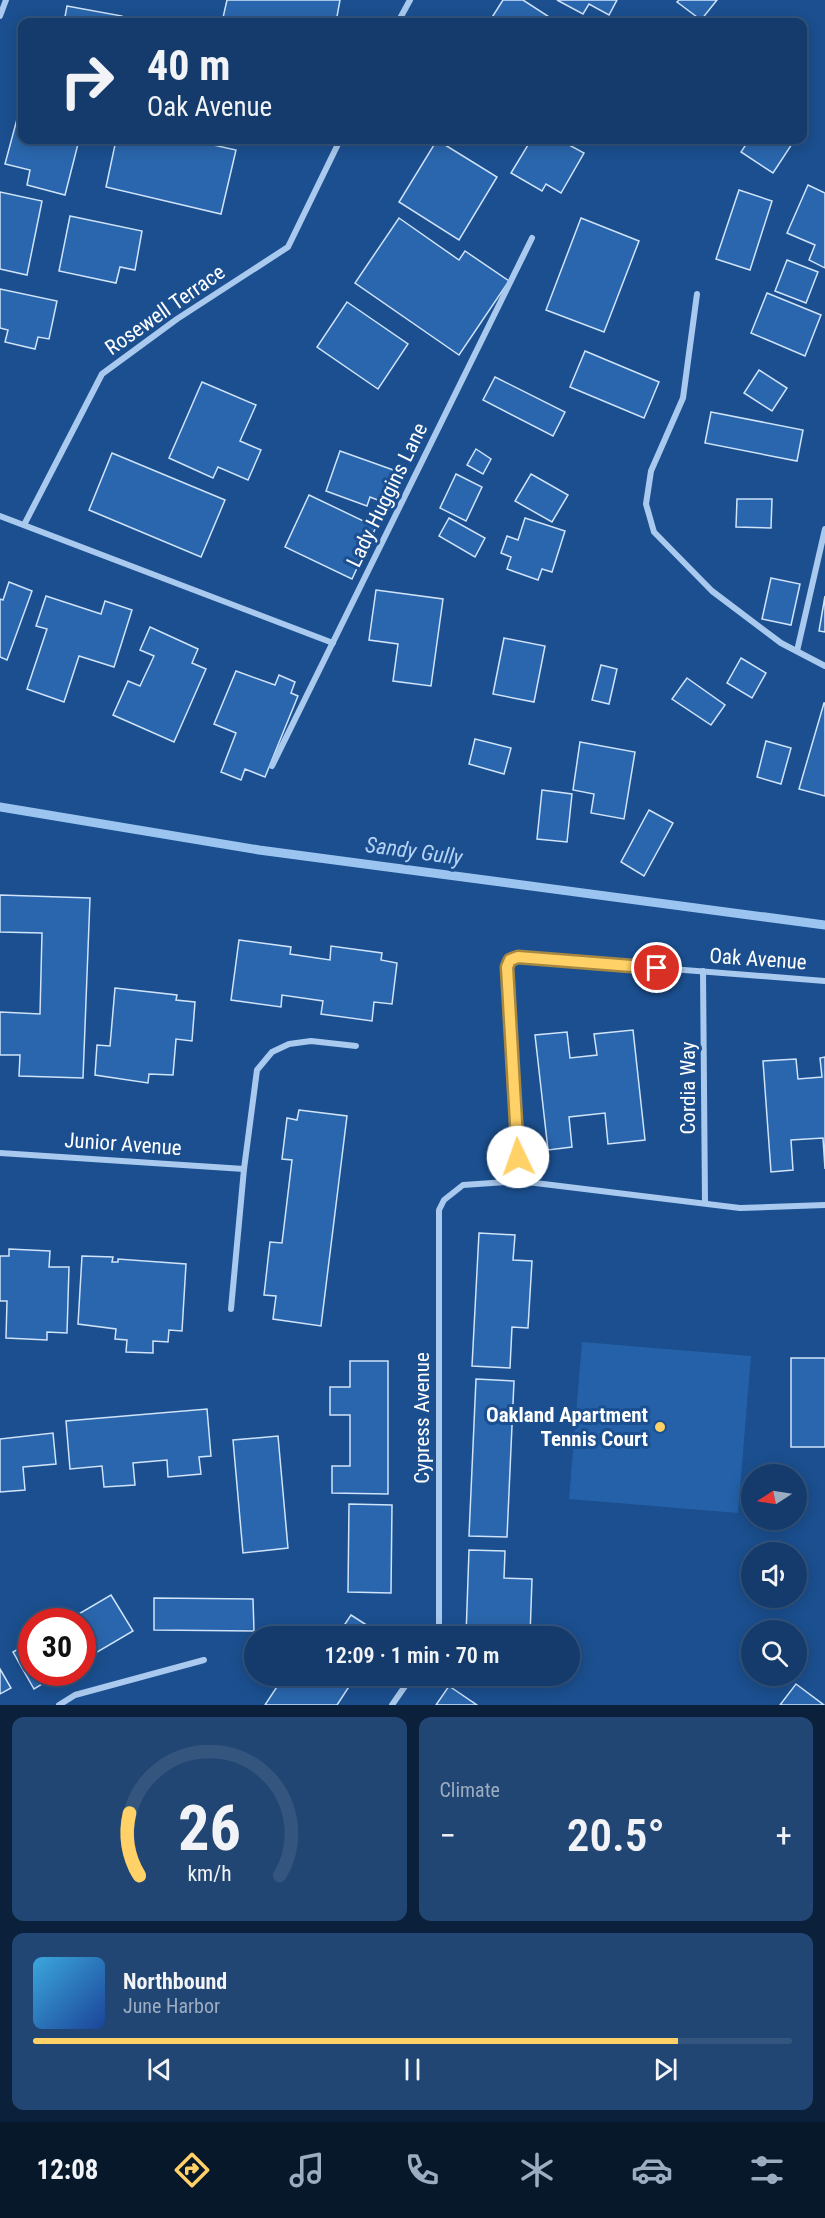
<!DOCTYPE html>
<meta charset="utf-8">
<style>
:root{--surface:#143b6b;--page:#214673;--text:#f1f3f6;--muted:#9dadc1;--line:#33557e;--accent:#ffd166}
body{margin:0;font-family:"Roboto Condensed",sans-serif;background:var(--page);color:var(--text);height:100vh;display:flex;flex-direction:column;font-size:22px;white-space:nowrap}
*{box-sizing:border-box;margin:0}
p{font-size:20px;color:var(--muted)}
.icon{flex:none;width:33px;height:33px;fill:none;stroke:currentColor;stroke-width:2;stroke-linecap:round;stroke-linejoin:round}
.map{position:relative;height:1705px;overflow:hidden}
.drawer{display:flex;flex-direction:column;gap:12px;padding:12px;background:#0b203b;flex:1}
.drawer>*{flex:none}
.guide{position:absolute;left:18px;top:18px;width:789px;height:126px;border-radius:12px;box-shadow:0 3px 15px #0003,0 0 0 2px var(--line);background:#143b6b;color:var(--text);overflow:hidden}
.needle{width:39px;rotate:258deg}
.tools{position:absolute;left:741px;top:1464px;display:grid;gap:12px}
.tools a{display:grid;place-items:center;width:66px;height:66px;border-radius:50%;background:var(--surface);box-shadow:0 3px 15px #0003,0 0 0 2px var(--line);font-size:30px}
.speed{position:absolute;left:18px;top:1608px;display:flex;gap:12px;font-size:30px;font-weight:700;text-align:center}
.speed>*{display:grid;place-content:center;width:78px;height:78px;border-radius:50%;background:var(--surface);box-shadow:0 3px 15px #0003,0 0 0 2px var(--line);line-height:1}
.speed .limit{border:9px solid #d22;background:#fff;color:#111}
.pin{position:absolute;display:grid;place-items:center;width:51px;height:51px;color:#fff;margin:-26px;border:3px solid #fff;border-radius:50%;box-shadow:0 2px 6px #0007}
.me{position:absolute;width:66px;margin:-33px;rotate:357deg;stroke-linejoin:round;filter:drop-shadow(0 0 4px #0008)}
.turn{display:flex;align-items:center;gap:21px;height:126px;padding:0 30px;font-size:27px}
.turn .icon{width:78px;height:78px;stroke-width:2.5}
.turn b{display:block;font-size:42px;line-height:51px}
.big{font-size:45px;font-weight:600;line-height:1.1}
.drawer .widget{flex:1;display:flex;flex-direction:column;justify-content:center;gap:9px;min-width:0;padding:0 21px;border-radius:12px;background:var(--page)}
.drawer .dial{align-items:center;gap:0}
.dial svg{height:156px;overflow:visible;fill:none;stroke:var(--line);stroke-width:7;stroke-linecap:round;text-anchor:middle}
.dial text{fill:var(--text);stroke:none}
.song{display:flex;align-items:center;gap:18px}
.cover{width:72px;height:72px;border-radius:9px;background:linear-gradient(135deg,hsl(200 70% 55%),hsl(220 70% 35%))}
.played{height:6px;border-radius:3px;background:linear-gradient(90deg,var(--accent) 85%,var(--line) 85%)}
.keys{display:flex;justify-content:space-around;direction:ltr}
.heat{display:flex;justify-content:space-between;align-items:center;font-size:33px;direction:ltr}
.drawer .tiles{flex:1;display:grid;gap:12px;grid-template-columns:1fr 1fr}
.widget:last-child{grid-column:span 2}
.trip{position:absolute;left:244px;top:1626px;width:336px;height:60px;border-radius:30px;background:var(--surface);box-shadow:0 3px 15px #0003,0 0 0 2px var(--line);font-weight:600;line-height:60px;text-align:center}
.dock{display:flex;height:96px;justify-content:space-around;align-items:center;background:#08182b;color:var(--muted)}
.dock .icon{width:42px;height:42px}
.dock .active{color:var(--accent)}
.dock b{font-size:27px;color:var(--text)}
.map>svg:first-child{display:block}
</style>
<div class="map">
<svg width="825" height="1705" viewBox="0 0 825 1705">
<rect width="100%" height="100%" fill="#1b4f8f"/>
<path fill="#2461a8" d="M 582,1342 L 751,1356 L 738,1513 L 569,1499 Z"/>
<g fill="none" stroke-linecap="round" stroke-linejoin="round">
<path stroke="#9cc4f0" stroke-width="9" d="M 0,807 L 259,850 L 825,925"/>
</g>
<g fill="#2a66ad" stroke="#cfe3fa" stroke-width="1.5">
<path d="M 227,0 L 340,0 L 336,22 L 222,22 Z"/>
<path d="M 503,0 L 523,0 L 557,22 L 489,22 Z"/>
<path d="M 557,0 L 617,0 L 609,15 L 589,4 L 583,14 Z"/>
<path d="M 679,0 L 717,0 L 701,20 L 677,2 Z"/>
<path d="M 67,6 L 122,16 L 121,22 L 64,22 Z"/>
<path d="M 17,119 L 22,120 L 22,140 L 79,140 L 65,195 L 27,185 L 30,170 L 5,164 Z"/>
<path d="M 116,140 L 191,140 L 236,150 L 221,214 L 106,187 Z"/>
<path d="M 437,140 L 497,177 L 459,240 L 399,202 Z"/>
<path d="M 531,140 L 560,140 L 584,153 L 561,193 L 546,184 L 542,191 L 511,173 Z"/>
<path d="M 749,140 L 785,140 L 792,144 L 773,173 L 741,152 Z"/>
<path d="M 808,185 L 825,193 L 825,268 L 809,260 L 815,245 L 787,233 Z"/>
<path d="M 739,190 L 772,201 L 750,270 L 716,259 Z"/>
<path d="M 0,192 L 42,201 L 27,275 L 0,269 Z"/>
<path d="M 70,216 L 142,231 L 135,270 L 120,267 L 116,283 L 59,271 Z"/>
<path d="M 399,218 L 459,260 L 465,251 L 509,281 L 459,355 L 355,283 Z"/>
<path d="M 581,218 L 639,241 L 604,332 L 546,310 Z"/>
<path d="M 787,260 L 818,272 L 806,303 L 775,291 Z"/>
<path d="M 0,289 L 57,301 L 49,339 L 38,337 L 35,349 L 5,342 L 8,330 L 0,328 Z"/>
<path d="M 767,293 L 821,315 L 805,356 L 751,333 Z"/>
<path d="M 347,302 L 408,344 L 378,389 L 317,347 Z"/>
<path d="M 585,351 L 659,382 L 644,418 L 570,387 Z"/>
<path d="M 759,370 L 787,388 L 772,411 L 744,393 Z"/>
<path d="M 495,377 L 565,412 L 553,436 L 483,400 Z"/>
<path d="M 202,382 L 256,405 L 240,441 L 261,450 L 248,480 L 218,467 L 213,478 L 169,458 Z"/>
<path d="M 711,412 L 803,430 L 797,461 L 705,443 Z"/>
<path d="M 476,449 L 491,459 L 483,474 L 467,465 Z"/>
<path d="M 340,451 L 399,472 L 388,504 L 370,497 L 367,506 L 326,491 Z"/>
<path d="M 112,453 L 225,500 L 201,557 L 89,510 Z"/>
<path d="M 456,474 L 482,487 L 466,521 L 440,508 Z"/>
<path d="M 531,474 L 568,495 L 552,522 L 515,501 Z"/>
<path d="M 309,495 L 376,527 L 352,579 L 285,547 Z"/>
<path d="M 737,499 L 772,499 L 771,528 L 736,527 Z"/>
<path d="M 449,518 L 485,538 L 475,557 L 439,536 Z"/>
<path d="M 525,518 L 565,531 L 552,572 L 542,569 L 538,580 L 507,569 L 511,557 L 501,553 L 507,536 L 518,540 Z"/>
<path d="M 771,578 L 800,584 L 791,625 L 762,619 Z"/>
<path d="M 9,582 L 32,591 L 7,660 L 0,657 L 0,599 L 3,600 Z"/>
<path d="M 376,590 L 443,599 L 431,686 L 393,681 L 398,644 L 369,640 Z"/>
<path d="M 46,596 L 101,614 L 105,601 L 132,610 L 114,667 L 79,656 L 64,702 L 27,689 L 47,629 L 36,626 Z"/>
<path d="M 825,596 L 825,632 L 819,631 Z"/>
<path d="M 150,627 L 198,649 L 192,663 L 206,669 L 174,742 L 113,715 L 128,681 L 140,686 L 154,656 L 140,650 Z"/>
<path d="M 504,638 L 545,646 L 534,702 L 493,694 Z"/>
<path d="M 741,658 L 766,673 L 752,698 L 727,683 Z"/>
<path d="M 601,665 L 617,669 L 609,704 L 592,700 Z"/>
<path d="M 236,671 L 275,685 L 279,675 L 295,682 L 291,693 L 298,696 L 265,777 L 245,769 L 241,780 L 221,772 L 236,733 L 214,724 Z"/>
<path d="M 687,678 L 725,705 L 711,725 L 672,699 Z"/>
<path d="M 824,703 L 825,703 L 825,796 L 799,789 Z"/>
<path d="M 475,739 L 511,748 L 504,774 L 469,764 Z"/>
<path d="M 766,741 L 791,748 L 781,784 L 757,777 Z"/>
<path d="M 580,742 L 635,752 L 624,819 L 591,813 L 594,794 L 573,790 Z"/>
<path d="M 542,790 L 572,794 L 567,842 L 537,839 Z"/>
<path d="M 649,810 L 673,823 L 644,876 L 621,862 Z"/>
<path d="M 0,895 L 90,898 L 83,1078 L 19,1076 L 20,1055 L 0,1055 L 0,1012 L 40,1014 L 42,933 L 0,932 Z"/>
<path d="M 239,940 L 291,947 L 290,954 L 330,960 L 331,946 L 382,953 L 381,960 L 397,963 L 392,1004 L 374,1002 L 372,1021 L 321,1014 L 323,1001 L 282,995 L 281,1007 L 231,1000 Z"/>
<path d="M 115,988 L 177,995 L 176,1000 L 195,1002 L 192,1041 L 176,1039 L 173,1075 L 149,1074 L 148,1083 L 95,1075 L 97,1045 L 110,1046 Z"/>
<path d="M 633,1030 L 645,1140 L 608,1144 L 605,1113 L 569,1117 L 572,1147 L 548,1150 L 535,1035 L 567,1032 L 570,1058 L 597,1055 L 594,1034 Z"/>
<path d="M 825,1057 L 825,1169 L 823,1138 L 791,1140 L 793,1170 L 771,1172 L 763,1061 L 796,1059 L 798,1079 L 822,1077 L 820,1058 Z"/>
<path d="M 299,1110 L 347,1116 L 321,1326 L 273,1319 L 276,1296 L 264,1295 L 270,1242 L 282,1243 L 292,1160 L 282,1159 L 287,1118 L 297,1120 Z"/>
<path d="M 479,1233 L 515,1235 L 513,1260 L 532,1261 L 528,1328 L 512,1327 L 510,1368 L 472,1366 Z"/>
<path d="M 9,1249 L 50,1251 L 49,1267 L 69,1267 L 67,1333 L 47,1332 L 47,1340 L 6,1338 L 7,1301 L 0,1301 L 0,1256 L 9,1256 Z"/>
<path d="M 82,1256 L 113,1257 L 112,1262 L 118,1262 L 118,1259 L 186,1264 L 182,1331 L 169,1330 L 168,1342 L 153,1341 L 153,1353 L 126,1352 L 127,1340 L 115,1339 L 116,1329 L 78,1324 Z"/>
<rect x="791" y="1358" width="34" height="89"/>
<path d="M 350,1361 L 388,1361 L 388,1494 L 332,1493 L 332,1466 L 350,1466 L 350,1415 L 330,1415 L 330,1387 L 350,1387 Z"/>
<path d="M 476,1379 L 514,1381 L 507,1537 L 469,1536 Z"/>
<path d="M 207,1409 L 211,1456 L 199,1457 L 201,1474 L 168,1477 L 167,1460 L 133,1463 L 135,1485 L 104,1487 L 102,1466 L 70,1469 L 66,1421 Z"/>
<path d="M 53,1433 L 56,1464 L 23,1467 L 25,1490 L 0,1492 L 0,1439 Z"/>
<path d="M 278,1436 L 288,1548 L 243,1553 L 233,1440 Z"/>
<path d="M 349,1504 L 392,1505 L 391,1593 L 348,1592 Z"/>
<path d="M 469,1550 L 505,1551 L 504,1578 L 532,1579 L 530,1636 L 466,1636 Z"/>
<path d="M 111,1595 L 133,1631 L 82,1661 L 82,1622 L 65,1622 Z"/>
<path d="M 154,1598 L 253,1599 L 254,1631 L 154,1630 Z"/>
<path d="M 351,1615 L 382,1635 L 381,1636 L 337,1636 Z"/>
<path d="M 32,1641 L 32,1672 L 62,1672 L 34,1689 L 13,1652 Z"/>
<path d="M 0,1669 L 11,1688 L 0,1694 Z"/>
<path d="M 284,1676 L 356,1676 L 337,1705 L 265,1705 Z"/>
<path d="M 796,1684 L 824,1705 L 780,1705 Z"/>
<path d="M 449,1686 L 477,1705 L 436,1705 Z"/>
</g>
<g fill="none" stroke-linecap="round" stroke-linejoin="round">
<g stroke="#a9c9ee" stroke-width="6">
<path d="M 0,16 L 6,0"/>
<path d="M 398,22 L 410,0"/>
<path d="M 697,294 L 683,398 L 651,471 L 646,504 L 654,532 L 712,591 L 781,643 L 825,666"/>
<path d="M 0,516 L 333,643"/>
<path d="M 25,523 L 102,374 L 177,319 L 288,247 L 340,140"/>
<path d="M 797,651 L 825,529"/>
<path d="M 272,766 L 532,238"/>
<path d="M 703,971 L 705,1203"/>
<path d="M 0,1153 L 244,1169"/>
<path d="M 519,1181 L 507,967 L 510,960 L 518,957 L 825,981"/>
<path d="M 231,1309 L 244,1169 L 257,1070 L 272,1052 L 289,1044 L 311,1041 L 356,1046"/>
<path d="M 434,1636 L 439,1625 L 439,1210 L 444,1200 L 463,1185 L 519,1181 L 740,1208 L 825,1205"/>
<path d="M 59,1705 L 75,1695 L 204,1660"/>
<path d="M 392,1705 L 412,1676"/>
</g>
</g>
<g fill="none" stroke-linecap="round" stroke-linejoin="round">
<g stroke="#a68842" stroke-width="15">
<path id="route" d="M 518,1157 L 507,967 L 510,960 L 518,957 L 657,968"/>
</g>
<use href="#route" stroke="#ffd166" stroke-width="10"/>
</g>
<circle fill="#ffd166" stroke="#1b4f8f" stroke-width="2" cx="660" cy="1427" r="6"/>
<g text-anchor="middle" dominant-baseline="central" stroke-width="6" stroke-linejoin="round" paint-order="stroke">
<g font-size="21" fill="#fff" stroke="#1b4f8f">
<text transform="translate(165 310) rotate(-35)">Rosewell Terrace</text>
<text transform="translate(387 495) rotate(-64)">Lady Huggins Lane</text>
<text transform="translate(758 959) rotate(4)">Oak Avenue</text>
<text transform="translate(688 1088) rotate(-90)">Cordia Way</text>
<text transform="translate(123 1144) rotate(4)">Junior Avenue</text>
<text transform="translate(422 1418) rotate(-90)">Cypress Avenue</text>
</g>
<g font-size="21" font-weight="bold" fill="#fff" stroke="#1b4f8f" text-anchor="end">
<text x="648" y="1415">Oakland Apartment<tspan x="648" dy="24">Tennis Court</tspan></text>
</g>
<g font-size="22" font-style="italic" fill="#b5d3f5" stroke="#1b4f8f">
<text transform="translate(414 851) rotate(8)">Sandy Gully</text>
</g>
</g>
</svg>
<div class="tools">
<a><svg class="needle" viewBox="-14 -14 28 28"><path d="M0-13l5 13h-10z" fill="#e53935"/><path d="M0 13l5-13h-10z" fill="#9dadc1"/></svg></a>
<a><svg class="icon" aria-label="sound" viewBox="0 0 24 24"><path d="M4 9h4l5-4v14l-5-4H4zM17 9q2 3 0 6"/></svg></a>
<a><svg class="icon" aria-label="search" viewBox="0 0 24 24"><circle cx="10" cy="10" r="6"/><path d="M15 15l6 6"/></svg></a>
</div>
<div class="speed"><div class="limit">30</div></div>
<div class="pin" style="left:657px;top:968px;background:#d93025"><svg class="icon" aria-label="arrive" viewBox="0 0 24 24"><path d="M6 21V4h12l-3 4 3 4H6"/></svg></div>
<svg class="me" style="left:518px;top:1157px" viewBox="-20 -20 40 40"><circle r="19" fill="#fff"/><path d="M0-13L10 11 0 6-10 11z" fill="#ffd166"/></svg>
<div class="trip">12:09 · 1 min · 70 m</div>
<div class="guide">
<div class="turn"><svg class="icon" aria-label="right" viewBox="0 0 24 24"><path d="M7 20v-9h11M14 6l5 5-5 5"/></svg><div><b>40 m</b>Oak Avenue</div></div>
</div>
</div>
<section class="drawer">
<div class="tiles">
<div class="widget dial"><svg viewBox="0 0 100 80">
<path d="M14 69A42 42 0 1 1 86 69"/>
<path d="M14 69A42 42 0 0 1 9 37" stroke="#ffd166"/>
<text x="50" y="56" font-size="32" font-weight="700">26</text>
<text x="50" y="72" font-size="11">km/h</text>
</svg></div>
<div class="widget"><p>Climate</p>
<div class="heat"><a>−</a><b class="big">20.5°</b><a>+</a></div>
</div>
<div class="widget">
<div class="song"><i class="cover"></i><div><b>Northbound</b><p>June Harbor</p></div></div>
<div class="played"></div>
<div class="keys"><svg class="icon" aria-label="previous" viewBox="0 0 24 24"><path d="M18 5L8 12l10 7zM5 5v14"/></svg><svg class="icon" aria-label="pause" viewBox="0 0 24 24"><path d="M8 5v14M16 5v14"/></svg><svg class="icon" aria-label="next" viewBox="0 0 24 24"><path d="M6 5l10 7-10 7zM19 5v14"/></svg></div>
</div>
</div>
</section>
<nav class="dock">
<b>12:08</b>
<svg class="icon active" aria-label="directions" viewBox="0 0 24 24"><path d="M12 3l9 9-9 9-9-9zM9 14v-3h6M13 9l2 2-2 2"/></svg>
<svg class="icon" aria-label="music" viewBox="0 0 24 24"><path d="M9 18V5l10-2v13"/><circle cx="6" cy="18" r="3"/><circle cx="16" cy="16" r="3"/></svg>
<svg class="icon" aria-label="phone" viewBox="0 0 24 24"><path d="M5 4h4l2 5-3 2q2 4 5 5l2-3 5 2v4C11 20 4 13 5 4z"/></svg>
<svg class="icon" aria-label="climate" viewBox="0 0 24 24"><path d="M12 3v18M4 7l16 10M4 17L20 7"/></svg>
<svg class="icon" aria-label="car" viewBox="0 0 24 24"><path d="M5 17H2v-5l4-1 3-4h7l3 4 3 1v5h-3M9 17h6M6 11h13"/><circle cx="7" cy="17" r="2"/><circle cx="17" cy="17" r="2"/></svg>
<svg class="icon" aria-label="filters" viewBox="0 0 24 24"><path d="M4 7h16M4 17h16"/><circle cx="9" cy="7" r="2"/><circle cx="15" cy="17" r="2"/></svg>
</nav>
